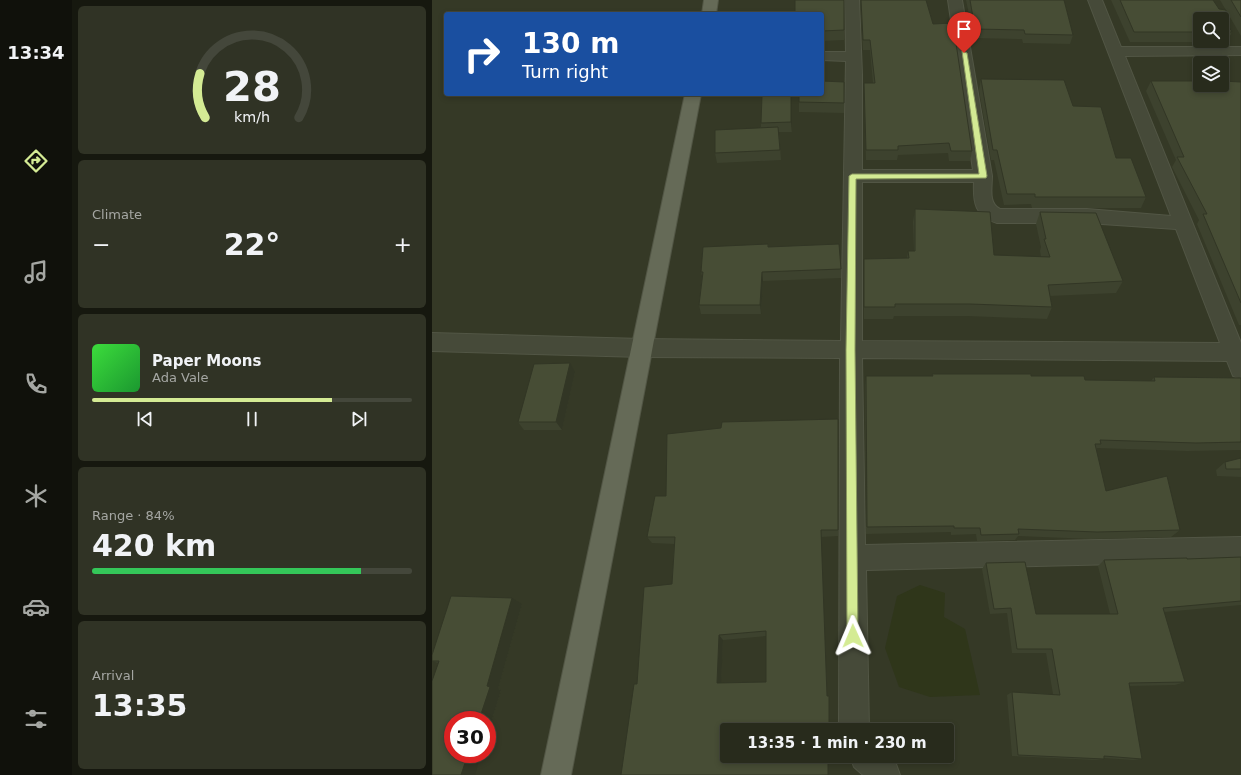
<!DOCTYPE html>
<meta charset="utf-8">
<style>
:root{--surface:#282b1c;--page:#303325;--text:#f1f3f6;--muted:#a5a7a3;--line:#44473b;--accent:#d4eb94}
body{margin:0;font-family:"DejaVu Sans",sans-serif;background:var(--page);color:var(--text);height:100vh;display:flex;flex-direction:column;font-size:15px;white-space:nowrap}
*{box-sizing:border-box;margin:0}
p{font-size:13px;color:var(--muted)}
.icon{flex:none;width:22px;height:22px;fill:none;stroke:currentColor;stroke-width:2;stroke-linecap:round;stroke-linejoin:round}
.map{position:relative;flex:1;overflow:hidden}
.sheet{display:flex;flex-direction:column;gap:6px;padding:6px;background:#16180f;width:360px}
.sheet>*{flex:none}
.top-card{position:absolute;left:12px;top:12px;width:380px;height:84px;border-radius:4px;box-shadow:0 2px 6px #0003,0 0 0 1px var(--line);background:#1a4fa0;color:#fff;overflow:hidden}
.buttons{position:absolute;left:761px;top:12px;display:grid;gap:8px}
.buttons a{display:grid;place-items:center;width:36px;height:36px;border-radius:4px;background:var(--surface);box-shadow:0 2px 6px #0003,0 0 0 1px var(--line);font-size:20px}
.speed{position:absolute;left:12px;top:711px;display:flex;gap:8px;font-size:20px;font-weight:700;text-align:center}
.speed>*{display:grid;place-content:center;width:52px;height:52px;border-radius:50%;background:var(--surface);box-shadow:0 2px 6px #0003,0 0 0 1px var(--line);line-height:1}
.speed .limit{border:6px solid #d22;background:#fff;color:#111}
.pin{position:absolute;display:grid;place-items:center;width:34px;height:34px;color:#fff;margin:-41px -17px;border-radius:50% 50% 50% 0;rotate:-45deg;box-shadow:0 0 4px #0007}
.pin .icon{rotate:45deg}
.me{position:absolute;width:44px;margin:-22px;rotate:359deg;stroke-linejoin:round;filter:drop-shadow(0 0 3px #0008)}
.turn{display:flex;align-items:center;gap:14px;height:84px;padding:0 12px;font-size:18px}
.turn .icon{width:52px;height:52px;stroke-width:2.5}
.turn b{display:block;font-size:28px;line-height:34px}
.big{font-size:30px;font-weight:800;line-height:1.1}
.sheet .card{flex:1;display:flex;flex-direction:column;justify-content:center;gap:6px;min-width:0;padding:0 14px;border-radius:6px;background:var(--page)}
.sheet .dial{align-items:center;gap:0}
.dial svg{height:104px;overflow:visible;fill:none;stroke:var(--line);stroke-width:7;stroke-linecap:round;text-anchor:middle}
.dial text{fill:var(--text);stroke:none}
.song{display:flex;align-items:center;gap:12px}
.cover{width:48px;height:48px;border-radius:6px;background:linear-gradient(135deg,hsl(120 70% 55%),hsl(130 70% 35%))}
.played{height:4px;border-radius:2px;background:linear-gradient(90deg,var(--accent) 75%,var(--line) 75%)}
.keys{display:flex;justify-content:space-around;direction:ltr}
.heat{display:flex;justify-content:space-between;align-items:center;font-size:22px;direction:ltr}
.charge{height:6px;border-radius:3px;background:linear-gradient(90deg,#34c759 84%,var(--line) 0)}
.trip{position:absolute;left:288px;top:723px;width:234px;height:40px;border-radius:4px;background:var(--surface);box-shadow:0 2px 6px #0003,0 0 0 1px var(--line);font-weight:800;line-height:40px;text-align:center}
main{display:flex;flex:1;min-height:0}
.dock{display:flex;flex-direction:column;width:72px;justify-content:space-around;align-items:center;background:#10110b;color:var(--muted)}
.dock .icon{width:28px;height:28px}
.dock .selected{color:var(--accent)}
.dock b{font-size:18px;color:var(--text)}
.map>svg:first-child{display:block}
</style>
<main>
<nav class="dock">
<b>13:34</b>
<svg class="icon selected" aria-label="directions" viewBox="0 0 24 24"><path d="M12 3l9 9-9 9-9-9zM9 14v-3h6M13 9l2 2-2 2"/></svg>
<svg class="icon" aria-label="music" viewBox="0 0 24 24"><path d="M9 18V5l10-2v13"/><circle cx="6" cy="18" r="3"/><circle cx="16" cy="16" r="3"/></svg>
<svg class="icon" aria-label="phone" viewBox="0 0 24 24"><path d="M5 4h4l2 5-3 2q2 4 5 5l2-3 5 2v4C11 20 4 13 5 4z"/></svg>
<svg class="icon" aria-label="climate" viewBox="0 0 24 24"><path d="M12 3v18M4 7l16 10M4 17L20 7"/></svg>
<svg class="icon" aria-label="car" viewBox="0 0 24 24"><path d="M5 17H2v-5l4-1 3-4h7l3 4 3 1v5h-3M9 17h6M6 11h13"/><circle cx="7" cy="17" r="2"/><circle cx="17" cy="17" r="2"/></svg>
<svg class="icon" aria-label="filters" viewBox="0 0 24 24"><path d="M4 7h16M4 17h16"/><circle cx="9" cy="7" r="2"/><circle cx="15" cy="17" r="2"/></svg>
</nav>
<section class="sheet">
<div class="card dial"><svg viewBox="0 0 100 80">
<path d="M14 69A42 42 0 1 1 86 69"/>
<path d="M14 69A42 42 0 0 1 10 35" stroke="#d4eb94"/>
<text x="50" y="56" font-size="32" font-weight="700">28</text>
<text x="50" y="72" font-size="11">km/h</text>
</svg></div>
<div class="card"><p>Climate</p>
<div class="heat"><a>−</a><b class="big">22°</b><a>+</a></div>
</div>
<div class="card">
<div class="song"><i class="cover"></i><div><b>Paper Moons</b><p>Ada Vale</p></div></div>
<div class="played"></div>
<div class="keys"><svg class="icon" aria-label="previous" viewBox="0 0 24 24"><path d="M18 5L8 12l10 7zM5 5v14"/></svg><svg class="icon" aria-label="pause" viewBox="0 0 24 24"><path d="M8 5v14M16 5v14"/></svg><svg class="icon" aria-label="next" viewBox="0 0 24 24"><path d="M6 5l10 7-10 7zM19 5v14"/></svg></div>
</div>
<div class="card"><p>Range · 84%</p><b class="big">420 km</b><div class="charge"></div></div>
<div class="card"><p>Arrival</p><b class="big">13:35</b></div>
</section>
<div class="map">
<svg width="809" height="775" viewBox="0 0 809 775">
<rect width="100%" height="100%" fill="#353926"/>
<path fill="#2f361a" d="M 488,585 L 513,593 L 512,617 L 533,629 L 548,695 L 498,697 L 467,687 L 453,648 L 465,596 Z"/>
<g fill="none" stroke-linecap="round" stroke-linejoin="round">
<g stroke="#525645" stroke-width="2">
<g id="minor">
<path d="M 413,0 L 427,0 L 430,74 L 430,170 L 541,170 L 516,0 L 530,0 L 560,176 C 560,188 556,203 568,209 L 655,209 L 739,216 L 656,0 L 670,0 L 689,47 L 809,47 L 809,55 L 693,56 L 809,343 L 809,379 L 801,376 L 795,361 L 430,358 L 433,545 L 809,537 L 809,561 L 434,570 L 437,730 L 407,730 L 408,358 L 210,357 L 0,351 L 0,333 L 210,339 L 409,341 L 414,61 L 390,60 L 390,52 L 414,52 ZM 430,182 L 542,182 C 541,203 543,216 565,223 L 655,223 L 744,229 L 788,343 L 430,341 Z"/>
<path d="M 418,756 L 455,756 L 464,764 L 468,775 L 431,775 L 422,767 Z"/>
</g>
</g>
<g stroke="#525645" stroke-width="2">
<g id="major">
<path d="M 272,0 L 286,0 L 284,14 L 270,14 Z"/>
<path d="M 253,94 L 269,94 L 139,775 L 109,775 Z"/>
</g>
</g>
<use href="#minor" fill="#464a39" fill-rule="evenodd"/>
<use href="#major" fill="#656a57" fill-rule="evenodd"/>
</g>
<g fill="#3d422e" fill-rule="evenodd">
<path d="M 428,0 L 494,0 L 540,151 L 538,161 L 517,161 L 516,153 L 466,155 L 465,160 L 434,160 L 432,93 L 432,83 L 441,83 L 438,50 L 431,50 Z"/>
<path d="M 534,0 L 632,0 L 641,35 L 638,44 L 591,43 L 590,39 L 542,38 Z"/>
<path d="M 679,0 L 781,0 L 800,32 L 795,42 L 698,42 ZM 768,19 L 790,19 L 790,41 L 768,41 Z"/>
<path d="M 788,0 L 809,0 L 809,36 Z"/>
<path d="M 390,14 L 412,30 L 412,40 L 390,41 Z"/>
<path d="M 549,79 L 641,106 L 684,158 L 714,197 L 709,208 L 600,208 L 599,204 L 572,205 L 562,160 L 559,160 L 547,90 Z"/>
<path d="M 719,81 L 809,82 L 809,325 L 807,325 L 765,224 L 767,220 L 740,167 L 744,160 L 714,91 Z"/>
<path d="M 412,82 L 412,113 L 367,112 L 367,102 Z"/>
<path d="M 359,96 L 360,132 L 347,132 L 349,160 L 285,163 L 283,153 L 329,127 L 329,123 Z"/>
<path d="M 483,209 L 562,255 L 609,257 L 608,251 L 609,247 L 604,224 L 608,212 L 691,281 L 684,293 L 618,296 L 620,307 L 615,319 L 535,316 L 462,316 L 461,319 L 432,319 L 432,259 L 475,258 L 476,251 L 482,251 L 481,222 Z"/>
<path d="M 336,244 L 337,247 L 409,269 L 409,278 L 331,281 L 329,314 L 269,314 L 267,305 L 270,276 L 269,272 Z"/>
<path d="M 143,372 L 130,430 L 92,430 L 86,422 Z"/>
<path d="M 500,374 L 599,376 L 653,380 L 719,381 L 722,377 L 809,378 L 809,450 L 755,451 L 665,448 L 664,450 L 674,491 L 748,530 L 739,537 L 659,539 L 586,536 L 583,540 L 545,541 L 544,534 L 519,535 L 519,532 L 434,534 L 433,385 L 434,376 L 500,376 Z"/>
<path d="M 406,419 L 406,536 L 389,537 L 395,696 L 205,684 L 240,584 L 242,544 L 220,543 L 215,537 L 234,496 ZM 334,636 L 334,682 L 289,683 L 291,640 Z"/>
<path d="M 809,458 L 809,477 L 785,476 L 784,470 L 793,462 Z"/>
<path d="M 809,557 L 809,605 L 732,612 L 753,682 L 743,685 L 697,686 L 710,759 L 701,760 L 672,758 L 672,759 L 664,760 L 580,756 L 575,695 L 580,692 L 621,694 L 614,653 L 580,653 L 575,613 L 558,614 L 550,569 L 554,563 L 604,614 L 678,614 L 666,566 L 672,560 L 755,559 Z"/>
<path d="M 90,604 L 66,689 L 69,690 L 55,736 L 55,720 L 6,663 L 0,661 L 0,655 Z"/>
</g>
<g fill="#323625">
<path d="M 359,96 L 360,106 L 360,132 L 359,122 Z"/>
<path d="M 330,272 L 331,281 L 329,314 L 328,305 Z"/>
<path d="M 138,363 L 143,372 L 130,430 L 124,422 Z"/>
<path d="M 80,598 L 90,604 L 66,689 L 69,690 L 55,736 L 55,720 L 47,720 L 55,686 Z"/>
<path d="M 287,635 L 291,640 L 289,686 L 285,683 Z"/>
<path d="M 36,754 L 49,754 L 43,775 L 29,775 Z"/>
</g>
<g fill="#474d35" stroke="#323625" fill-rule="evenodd">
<path d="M 363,0 L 412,0 L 412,30 L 390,31 L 390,14 L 363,14 Z"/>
<path d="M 429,0 L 494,0 L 501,24 L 521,23 L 540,151 L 519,151 L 517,143 L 466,146 L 466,150 L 434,150 L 432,83 L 443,83 L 438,40 L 431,40 Z"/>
<path d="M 538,0 L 632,0 L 641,35 L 593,34 L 592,30 L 543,29 Z"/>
<path d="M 688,0 L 781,0 L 787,9 L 794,10 L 794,22 L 800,32 L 790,32 L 790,19 L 768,19 L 768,32 L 702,32 Z"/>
<path d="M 799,0 L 809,0 L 809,17 Z"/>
<path d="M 549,79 L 632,80 L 641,106 L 669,107 L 684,158 L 699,158 L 714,197 L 603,197 L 603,194 L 575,194 L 565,150 L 561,150 Z"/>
<path d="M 390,81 L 412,82 L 412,103 L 367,102 L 367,94 L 390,94 Z"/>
<path d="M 719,81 L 768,81 L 768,85 L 790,85 L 790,81 L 809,82 L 809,303 L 771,214 L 775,214 L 745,157 L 752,157 Z"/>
<path d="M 330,96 L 359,96 L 359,122 L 329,123 Z"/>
<path d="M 346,127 L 348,150 L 283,153 L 283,130 Z"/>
<path d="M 483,209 L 558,212 L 562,255 L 618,257 L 612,239 L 614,239 L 608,212 L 664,213 L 691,281 L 616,285 L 620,307 L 538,304 L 463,304 L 463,307 L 432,307 L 432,259 L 477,258 L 476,251 L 483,251 Z"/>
<path d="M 336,244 L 336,247 L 407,244 L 409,269 L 330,272 L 328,305 L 267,305 L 271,272 L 269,272 L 271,247 Z"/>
<path d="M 138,363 L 124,422 L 86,422 L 102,364 Z"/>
<path d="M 500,374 L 599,374 L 599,376 L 652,376 L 653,380 L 723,381 L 722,377 L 809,378 L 809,442 L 764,443 L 668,440 L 669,444 L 663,444 L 674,491 L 735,476 L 748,530 L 665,532 L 586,529 L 587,534 L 549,535 L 548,528 L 522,528 L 522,526 L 435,527 L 434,376 L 501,376 Z"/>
<path d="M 406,419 L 406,530 L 389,530 L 395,696 L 397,696 L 397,730 L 295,730 L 295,756 L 396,756 L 396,775 L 189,775 L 202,684 L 205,684 L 212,587 L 240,584 L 243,537 L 215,537 L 223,496 L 234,496 L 235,434 L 289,428 L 290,422 ZM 334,631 L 334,682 L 285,683 L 287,635 Z"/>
<path d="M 809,458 L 809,469 L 794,469 L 793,462 Z"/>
<path d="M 809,557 L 809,601 L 731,608 L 753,682 L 697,683 L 710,759 L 672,756 L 672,759 L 586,755 L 580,692 L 628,695 L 620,649 L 585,649 L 579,608 L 562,609 L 554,563 L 593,562 L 604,614 L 686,614 L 672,560 L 755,558 L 755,559 Z"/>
<path d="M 19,596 L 80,598 L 55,686 L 58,687 L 47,720 L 21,720 L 21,754 L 36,754 L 29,775 L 0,775 L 0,681 L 7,661 L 0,661 L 0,655 Z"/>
</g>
<path fill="#d4eb94" stroke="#8a9960" d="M 530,51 L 535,53 L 555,176 L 554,178 L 424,179 L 423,350 L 426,636 L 425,640 L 421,642 L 417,640 L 415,636 L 414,350 L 417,176 L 420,174 L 547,174 Z"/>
</svg>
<div class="buttons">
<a><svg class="icon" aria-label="search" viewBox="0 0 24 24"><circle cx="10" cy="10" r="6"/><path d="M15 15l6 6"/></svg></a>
<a><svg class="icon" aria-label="layers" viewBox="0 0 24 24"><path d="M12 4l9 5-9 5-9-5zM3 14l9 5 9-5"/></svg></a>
</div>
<div class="speed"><div class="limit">30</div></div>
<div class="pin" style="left:532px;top:53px;background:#d93025"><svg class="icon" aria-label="arrive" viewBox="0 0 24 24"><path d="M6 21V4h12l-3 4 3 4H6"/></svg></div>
<svg class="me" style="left:421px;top:636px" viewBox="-20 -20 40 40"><path d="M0-17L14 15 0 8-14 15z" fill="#d4eb94" stroke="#fff" stroke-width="4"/></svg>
<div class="trip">13:35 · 1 min · 230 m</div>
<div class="top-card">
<div class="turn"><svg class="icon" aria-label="right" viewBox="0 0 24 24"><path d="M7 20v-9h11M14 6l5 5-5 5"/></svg><div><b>130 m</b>Turn right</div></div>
</div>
</div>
</main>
